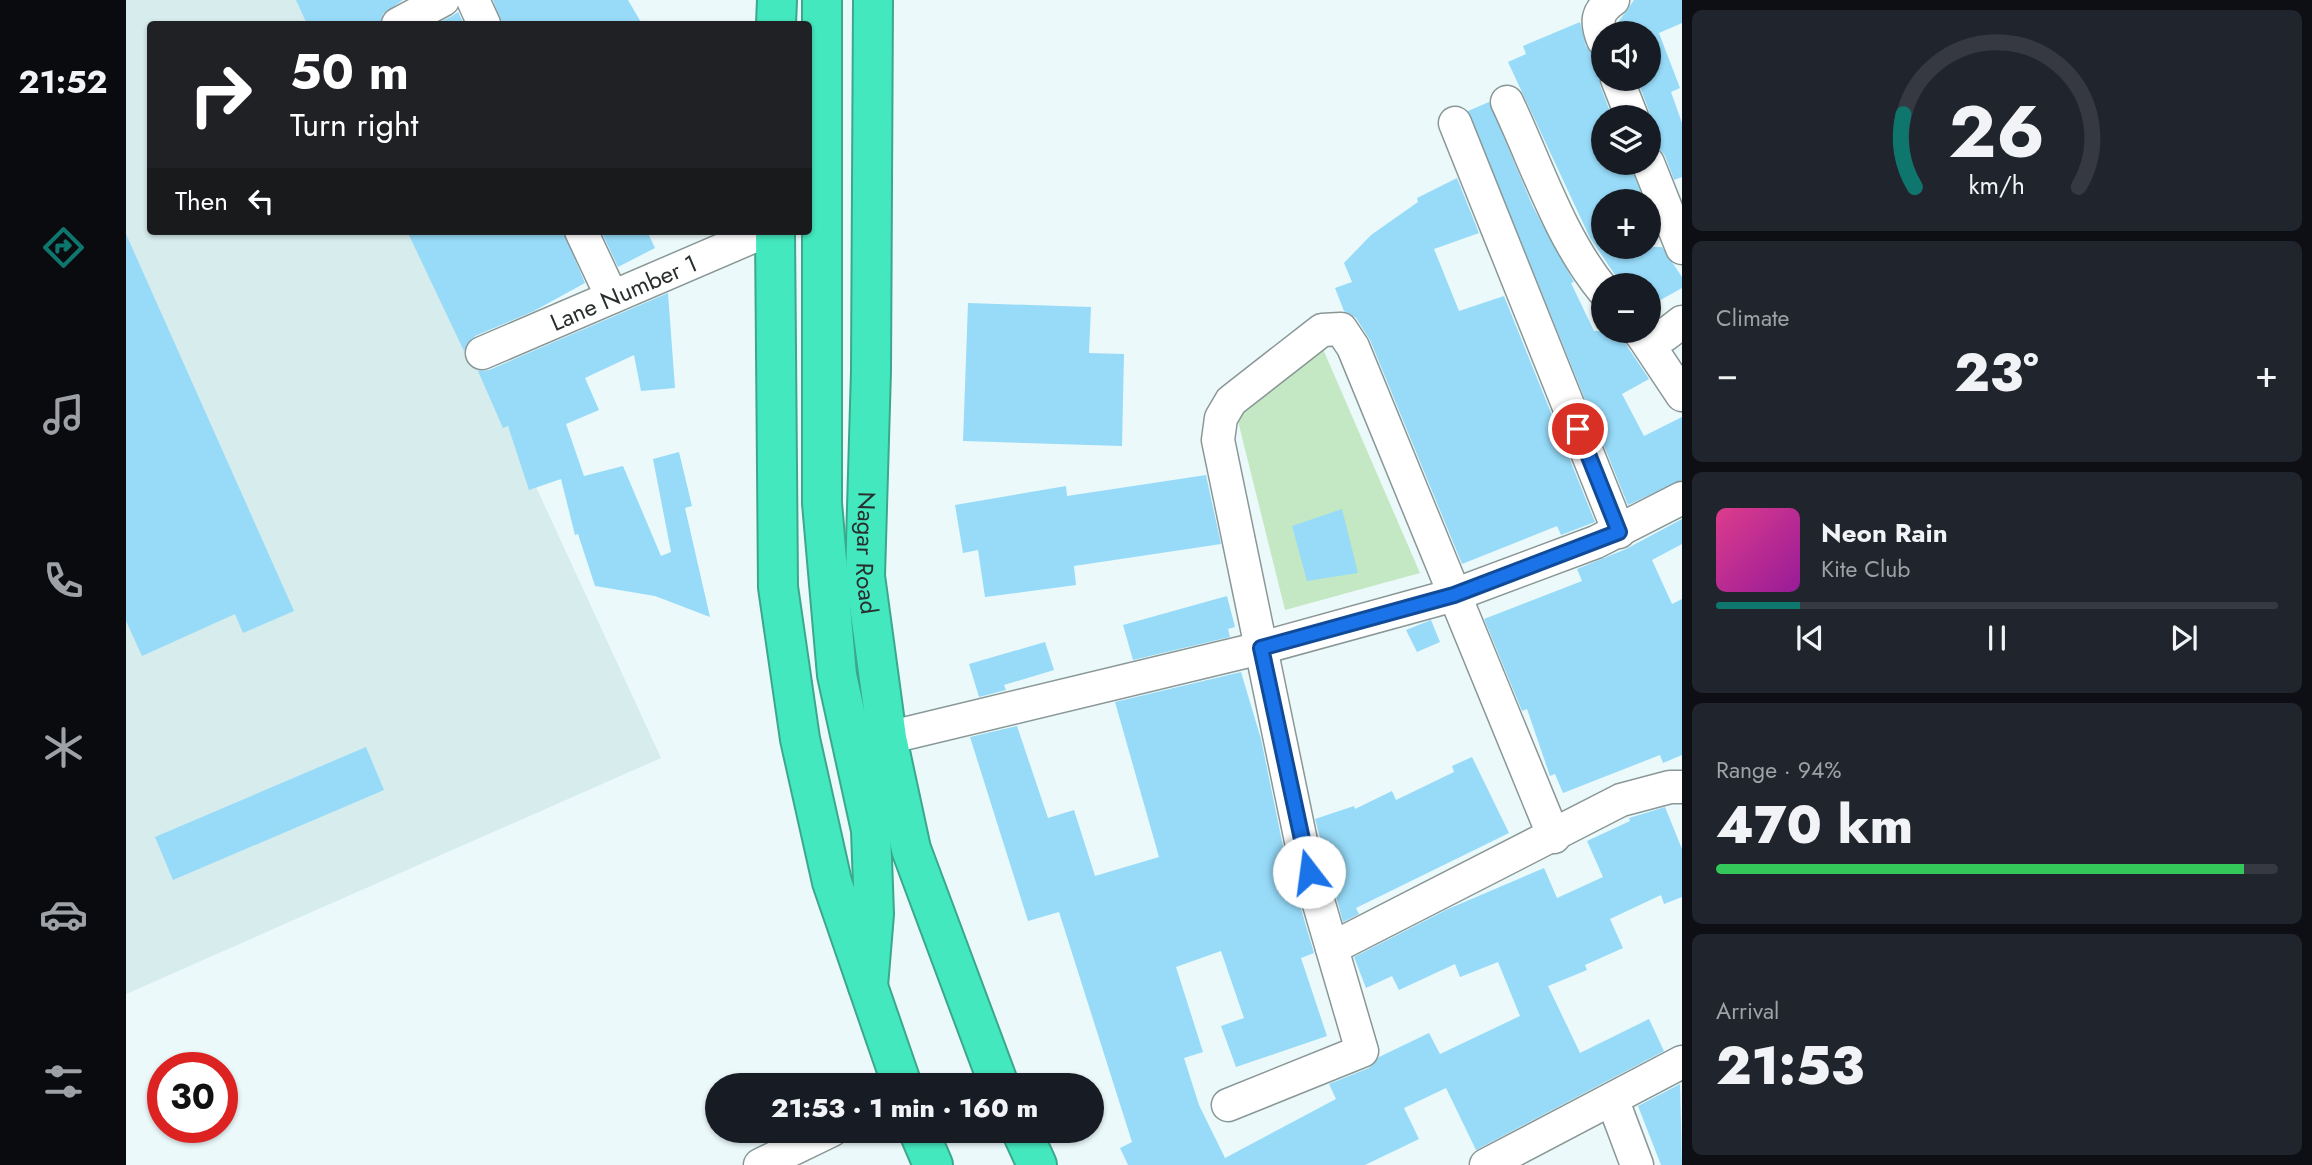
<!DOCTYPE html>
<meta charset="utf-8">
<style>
:root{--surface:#171b24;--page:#20242c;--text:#f1f3f6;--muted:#9ea1a6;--line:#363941;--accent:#0f766e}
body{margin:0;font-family:Jost,sans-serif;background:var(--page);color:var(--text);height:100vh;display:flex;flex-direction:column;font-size:26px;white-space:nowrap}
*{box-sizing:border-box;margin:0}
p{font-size:23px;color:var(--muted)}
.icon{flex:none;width:38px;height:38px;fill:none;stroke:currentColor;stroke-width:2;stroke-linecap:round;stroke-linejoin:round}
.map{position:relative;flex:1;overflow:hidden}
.side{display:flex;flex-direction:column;gap:10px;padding:10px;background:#0d0f14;width:630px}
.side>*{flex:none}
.hud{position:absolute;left:21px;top:21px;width:665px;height:214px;border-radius:7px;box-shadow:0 2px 5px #0004;background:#202124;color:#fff;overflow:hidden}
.fabs{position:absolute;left:1465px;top:21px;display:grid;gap:14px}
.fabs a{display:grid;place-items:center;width:70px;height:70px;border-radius:50%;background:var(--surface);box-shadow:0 2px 5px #0004;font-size:35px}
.speed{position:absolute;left:21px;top:1052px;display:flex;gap:14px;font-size:35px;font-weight:700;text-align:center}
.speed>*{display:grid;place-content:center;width:91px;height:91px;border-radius:50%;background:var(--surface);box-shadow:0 2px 5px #0004;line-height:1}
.speed .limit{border:10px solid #d22;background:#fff;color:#111}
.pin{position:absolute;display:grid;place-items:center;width:60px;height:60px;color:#fff;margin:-30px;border:4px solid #fff;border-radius:50%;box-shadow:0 2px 7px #0007}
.me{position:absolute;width:77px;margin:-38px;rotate:345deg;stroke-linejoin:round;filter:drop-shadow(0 0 5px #0008)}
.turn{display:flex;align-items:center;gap:24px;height:147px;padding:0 28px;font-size:32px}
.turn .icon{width:91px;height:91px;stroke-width:2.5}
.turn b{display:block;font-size:49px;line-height:60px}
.then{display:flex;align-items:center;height:66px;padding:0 28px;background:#0003;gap:14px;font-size:26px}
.big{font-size:52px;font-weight:800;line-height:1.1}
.side .card{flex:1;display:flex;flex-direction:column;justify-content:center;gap:10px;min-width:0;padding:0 24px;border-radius:10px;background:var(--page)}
.side .dial{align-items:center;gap:0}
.dial svg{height:182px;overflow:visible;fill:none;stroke:var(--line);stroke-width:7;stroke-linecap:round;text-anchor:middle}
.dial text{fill:var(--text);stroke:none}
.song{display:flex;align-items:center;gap:21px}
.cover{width:84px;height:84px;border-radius:10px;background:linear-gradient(135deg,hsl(330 70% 55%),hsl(300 70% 35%))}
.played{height:7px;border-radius:4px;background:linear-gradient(90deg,var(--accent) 15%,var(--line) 15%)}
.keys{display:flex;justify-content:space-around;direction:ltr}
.heat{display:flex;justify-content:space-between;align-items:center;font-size:38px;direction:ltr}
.charge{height:10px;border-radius:5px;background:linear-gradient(90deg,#34c759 94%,var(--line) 0)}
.trip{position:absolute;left:579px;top:1073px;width:399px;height:70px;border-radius:35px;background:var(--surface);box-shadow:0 2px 5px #0004;font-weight:800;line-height:70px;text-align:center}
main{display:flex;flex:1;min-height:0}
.dock{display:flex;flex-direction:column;width:126px;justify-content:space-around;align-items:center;background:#090b0e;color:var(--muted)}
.dock .icon{width:49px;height:49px}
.dock .current{color:var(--accent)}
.dock b{font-size:32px;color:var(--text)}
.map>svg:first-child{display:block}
</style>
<main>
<nav class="dock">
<b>21:52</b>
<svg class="icon current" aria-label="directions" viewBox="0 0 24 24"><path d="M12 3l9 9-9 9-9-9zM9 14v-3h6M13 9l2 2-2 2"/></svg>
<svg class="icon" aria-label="music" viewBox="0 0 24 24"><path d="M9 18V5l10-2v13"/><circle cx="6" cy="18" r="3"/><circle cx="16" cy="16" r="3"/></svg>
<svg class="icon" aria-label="phone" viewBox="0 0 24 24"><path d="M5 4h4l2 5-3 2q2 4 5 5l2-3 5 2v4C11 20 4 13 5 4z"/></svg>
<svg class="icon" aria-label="climate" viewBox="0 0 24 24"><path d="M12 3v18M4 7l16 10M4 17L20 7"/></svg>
<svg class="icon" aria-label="car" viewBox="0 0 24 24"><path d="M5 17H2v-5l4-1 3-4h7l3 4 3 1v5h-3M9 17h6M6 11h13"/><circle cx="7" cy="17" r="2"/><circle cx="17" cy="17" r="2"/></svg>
<svg class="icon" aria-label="filters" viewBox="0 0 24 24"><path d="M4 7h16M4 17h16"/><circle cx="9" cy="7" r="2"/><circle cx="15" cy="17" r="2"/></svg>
</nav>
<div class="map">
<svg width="1556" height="1165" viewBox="0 0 1556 1165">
<rect width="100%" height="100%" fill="#ebf9fa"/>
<path fill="#d6eced" d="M 0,0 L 184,0 L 196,24 L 24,24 L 24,231 L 292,231 L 535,758 L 0,994 Z"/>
<path fill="#c4e8c3" d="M 1197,349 L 1294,573 L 1159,610 L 1111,417 Z"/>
<g fill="#97dbf9">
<path d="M 170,0 L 277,0 L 257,14 L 254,24 L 181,24 Z"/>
<path d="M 367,0 L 502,0 L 516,24 L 376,24 Z"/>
<path d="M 1508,0 L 1556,0 L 1556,23 L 1533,33 L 1554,88 L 1545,92 L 1556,123 L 1556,177 L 1548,180 L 1539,156 L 1533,148 L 1522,145 L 1523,111 L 1511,79 L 1522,79 L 1522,33 L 1494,33 L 1491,24 Z"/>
<path d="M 332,12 L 338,24 L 310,24 L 326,16 Z"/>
<path d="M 1454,22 L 1460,46 L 1471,57 L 1476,69 L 1474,85 L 1486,117 L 1477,117 L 1477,163 L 1504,163 L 1518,201 L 1477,201 L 1477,247 L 1536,247 L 1556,277 L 1556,288 L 1522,307 L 1522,285 L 1496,285 L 1464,238 L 1382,62 L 1400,54 L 1397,46 Z"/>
<path d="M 1363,102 L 1407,207 L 1448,282 L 1445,283 L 1468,331 L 1494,331 L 1499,343 L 1523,379 L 1496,394 L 1518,436 L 1556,417 L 1556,480 L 1502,505 L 1342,111 Z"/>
<path d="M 1331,178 L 1353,233 L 1308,249 L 1333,311 L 1378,296 L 1469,522 L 1435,535 L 1431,526 L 1336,564 L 1244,340 L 1230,318 L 1218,311 L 1209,288 L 1226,282 L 1218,263 L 1245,235 L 1292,202 L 1291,198 Z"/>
<path d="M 281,231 L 437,231 L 459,283 L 408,311 L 349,336 L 338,351 Z"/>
<path d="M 475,231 L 521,231 L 529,248 L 492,267 Z"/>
<path d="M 0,234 L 168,611 L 117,633 L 109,614 L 16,656 L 0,621 Z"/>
<path d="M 542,293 L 549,388 L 515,391 L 508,355 L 459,378 L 473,410 L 440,424 L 458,476 L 497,466 L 535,556 L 545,552 L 527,459 L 553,452 L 566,506 L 559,508 L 584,617 L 529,596 L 469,586 L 452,534 L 449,535 L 435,479 L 403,490 L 382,426 L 377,428 L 352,371 L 363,370 Z"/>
<path d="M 842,303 L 965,307 L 963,353 L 998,354 L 996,446 L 837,441 Z"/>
<path d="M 1080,475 L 1095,544 L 948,566 L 950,585 L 859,597 L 852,550 L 837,553 L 829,505 L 940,486 L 941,496 Z"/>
<path d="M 1216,509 L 1232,573 L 1181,581 L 1166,526 Z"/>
<path d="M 1556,519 L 1556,544 L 1526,560 L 1546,604 L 1556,599 L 1556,755 L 1537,763 L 1534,755 L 1437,793 L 1429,774 L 1424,776 L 1401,709 L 1396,711 L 1358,619 L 1456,581 L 1451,569 L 1500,549 Z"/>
<path d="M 1101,596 L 1109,627 L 1102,629 L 1104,637 L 1007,660 L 997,625 Z"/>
<path d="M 1305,620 L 1314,642 L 1291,652 L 1280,630 Z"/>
<path d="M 919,642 L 928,670 L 878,685 L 880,690 L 853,697 L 843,664 Z"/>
<path d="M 1115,672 L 1135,739 L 1158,851 L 1188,953 L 1175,958 L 1201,1036 L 1110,1067 L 1095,1026 L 1118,1018 L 1095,951 L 1050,967 L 1077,1052 L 1058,1058 L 1073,1105 L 1099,1158 L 1210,1099 L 1203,1084 L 1243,1068 L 1253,1057 L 1303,1033 L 1314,1054 L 1394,1016 L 1372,962 L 1334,977 L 1329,964 L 1273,990 L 1266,976 L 1240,988 L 1228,957 L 1322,909 L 1418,868 L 1431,898 L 1477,877 L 1461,841 L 1504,821 L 1503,818 L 1539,807 L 1556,849 L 1556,897 L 1538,904 L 1535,895 L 1484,919 L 1497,948 L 1459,965 L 1461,970 L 1422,986 L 1454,1053 L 1523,1019 L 1538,1051 L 1350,1150 L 1320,1088 L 1278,1108 L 1293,1139 L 1239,1165 L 1002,1165 L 994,1148 L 1006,1142 L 933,912 L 902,921 L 844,737 L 891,726 L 922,818 L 948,810 L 969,876 L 1033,857 L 989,702 Z"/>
<path d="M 240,747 L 258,790 L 47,880 L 29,837 Z"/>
<path d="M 1346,757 L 1383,833 L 1230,908 L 1233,914 L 1217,922 L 1189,819 L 1228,806 L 1229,809 L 1266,791 L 1270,800 L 1328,772 L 1326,766 Z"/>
<path d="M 1554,1084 L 1556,1165 L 1535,1165 L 1512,1106 Z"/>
</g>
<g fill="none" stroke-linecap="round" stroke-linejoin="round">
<g stroke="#8a9797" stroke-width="35">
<g id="street">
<path d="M 347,0 L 358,24"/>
<path d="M 272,24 L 317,0"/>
<path d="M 1477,40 C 1470,22 1470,12 1487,0"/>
<path d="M 1491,79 L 1506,117"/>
<path d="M 1381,102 C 1410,163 1434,238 1477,290"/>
<path d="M 1329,123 L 1493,532"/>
<path d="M 1522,163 L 1556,248"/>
<path d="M 455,231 L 486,297"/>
<path d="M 1512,331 L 1516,335 L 1539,335 L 1556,322"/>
<path d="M 1516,335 L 1556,395"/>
<path id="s1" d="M 356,353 L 640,231"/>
<path d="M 761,738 L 1135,648 L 1328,595 L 1470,542 L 1556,498"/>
<path d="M 1206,948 L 1495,800 L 1544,787 L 1556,787"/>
<path d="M 1487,1101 L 1511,1165"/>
<path d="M 1102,1105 L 1236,1051 L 1176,846 L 1092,440 L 1095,418 L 1105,401 L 1196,330 L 1215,329 L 1227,347 L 1428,837"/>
<path d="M 634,1165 L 706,1130"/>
<path d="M 1360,1165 L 1556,1062"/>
</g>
</g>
<g stroke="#3ba78c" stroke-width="42">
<g id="highway">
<path d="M 696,0 L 696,503 L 711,675 L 745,830 L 748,914 L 742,986"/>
<path id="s2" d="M 747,0 L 745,371 L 739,576 L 761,738 L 785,849 L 873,1085"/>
<path d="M 650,24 L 651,0"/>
<path d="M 649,231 L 652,587 L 674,739 L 706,882 L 776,1085"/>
<path d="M 792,1130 L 807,1165"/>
<path d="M 895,1130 L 911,1165"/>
</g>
</g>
<use href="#street" stroke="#fff" stroke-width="32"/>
<use href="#highway" stroke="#44e8be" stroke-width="38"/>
</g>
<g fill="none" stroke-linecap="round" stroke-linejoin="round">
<g stroke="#114b97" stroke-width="18">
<path id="route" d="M 1183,872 L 1135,648 L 1328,595 L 1493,532 L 1452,429"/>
</g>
<use href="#route" stroke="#1a73e8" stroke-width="12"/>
</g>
<g text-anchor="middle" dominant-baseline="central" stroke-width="7" stroke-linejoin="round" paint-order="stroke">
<g font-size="24" fill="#292f2f" stroke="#ebf9fa">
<text stroke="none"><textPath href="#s1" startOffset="154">Lane Number 1</textPath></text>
<text stroke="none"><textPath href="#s2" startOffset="553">Nagar Road</textPath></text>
</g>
</g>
</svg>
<div class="fabs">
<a><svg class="icon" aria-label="sound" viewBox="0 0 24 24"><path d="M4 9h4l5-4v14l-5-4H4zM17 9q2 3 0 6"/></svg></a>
<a><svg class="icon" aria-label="layers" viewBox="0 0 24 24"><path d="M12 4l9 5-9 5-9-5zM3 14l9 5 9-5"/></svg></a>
<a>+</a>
<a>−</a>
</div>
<div class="speed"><div class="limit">30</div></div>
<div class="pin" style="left:1452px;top:429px;background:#d93025"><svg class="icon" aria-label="arrive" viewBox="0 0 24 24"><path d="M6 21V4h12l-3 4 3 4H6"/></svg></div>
<svg class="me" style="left:1183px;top:872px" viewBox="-20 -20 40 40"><circle r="19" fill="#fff"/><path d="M0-13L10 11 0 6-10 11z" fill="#1a73e8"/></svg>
<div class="trip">21:53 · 1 min · 160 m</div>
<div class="hud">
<div class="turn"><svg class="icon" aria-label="right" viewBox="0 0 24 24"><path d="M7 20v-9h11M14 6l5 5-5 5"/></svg><div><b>50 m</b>Turn right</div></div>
<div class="then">Then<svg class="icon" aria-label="left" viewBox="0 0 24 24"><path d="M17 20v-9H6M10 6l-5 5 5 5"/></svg></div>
</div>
</div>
<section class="side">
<div class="card dial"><svg viewBox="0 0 100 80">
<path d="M14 69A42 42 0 1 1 86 69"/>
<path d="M14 69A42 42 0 0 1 9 37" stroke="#0f766e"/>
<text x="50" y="56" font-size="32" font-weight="700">26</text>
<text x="50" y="72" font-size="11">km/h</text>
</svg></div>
<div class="card"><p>Climate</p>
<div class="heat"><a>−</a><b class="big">23°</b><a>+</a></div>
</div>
<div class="card">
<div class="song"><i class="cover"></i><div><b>Neon Rain</b><p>Kite Club</p></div></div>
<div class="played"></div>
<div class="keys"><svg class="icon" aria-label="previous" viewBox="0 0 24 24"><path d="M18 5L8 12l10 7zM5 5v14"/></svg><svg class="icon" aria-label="pause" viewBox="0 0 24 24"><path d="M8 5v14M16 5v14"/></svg><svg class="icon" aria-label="next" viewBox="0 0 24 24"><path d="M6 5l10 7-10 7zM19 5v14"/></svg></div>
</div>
<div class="card"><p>Range · 94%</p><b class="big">470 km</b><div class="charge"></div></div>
<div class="card"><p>Arrival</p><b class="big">21:53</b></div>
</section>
</main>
